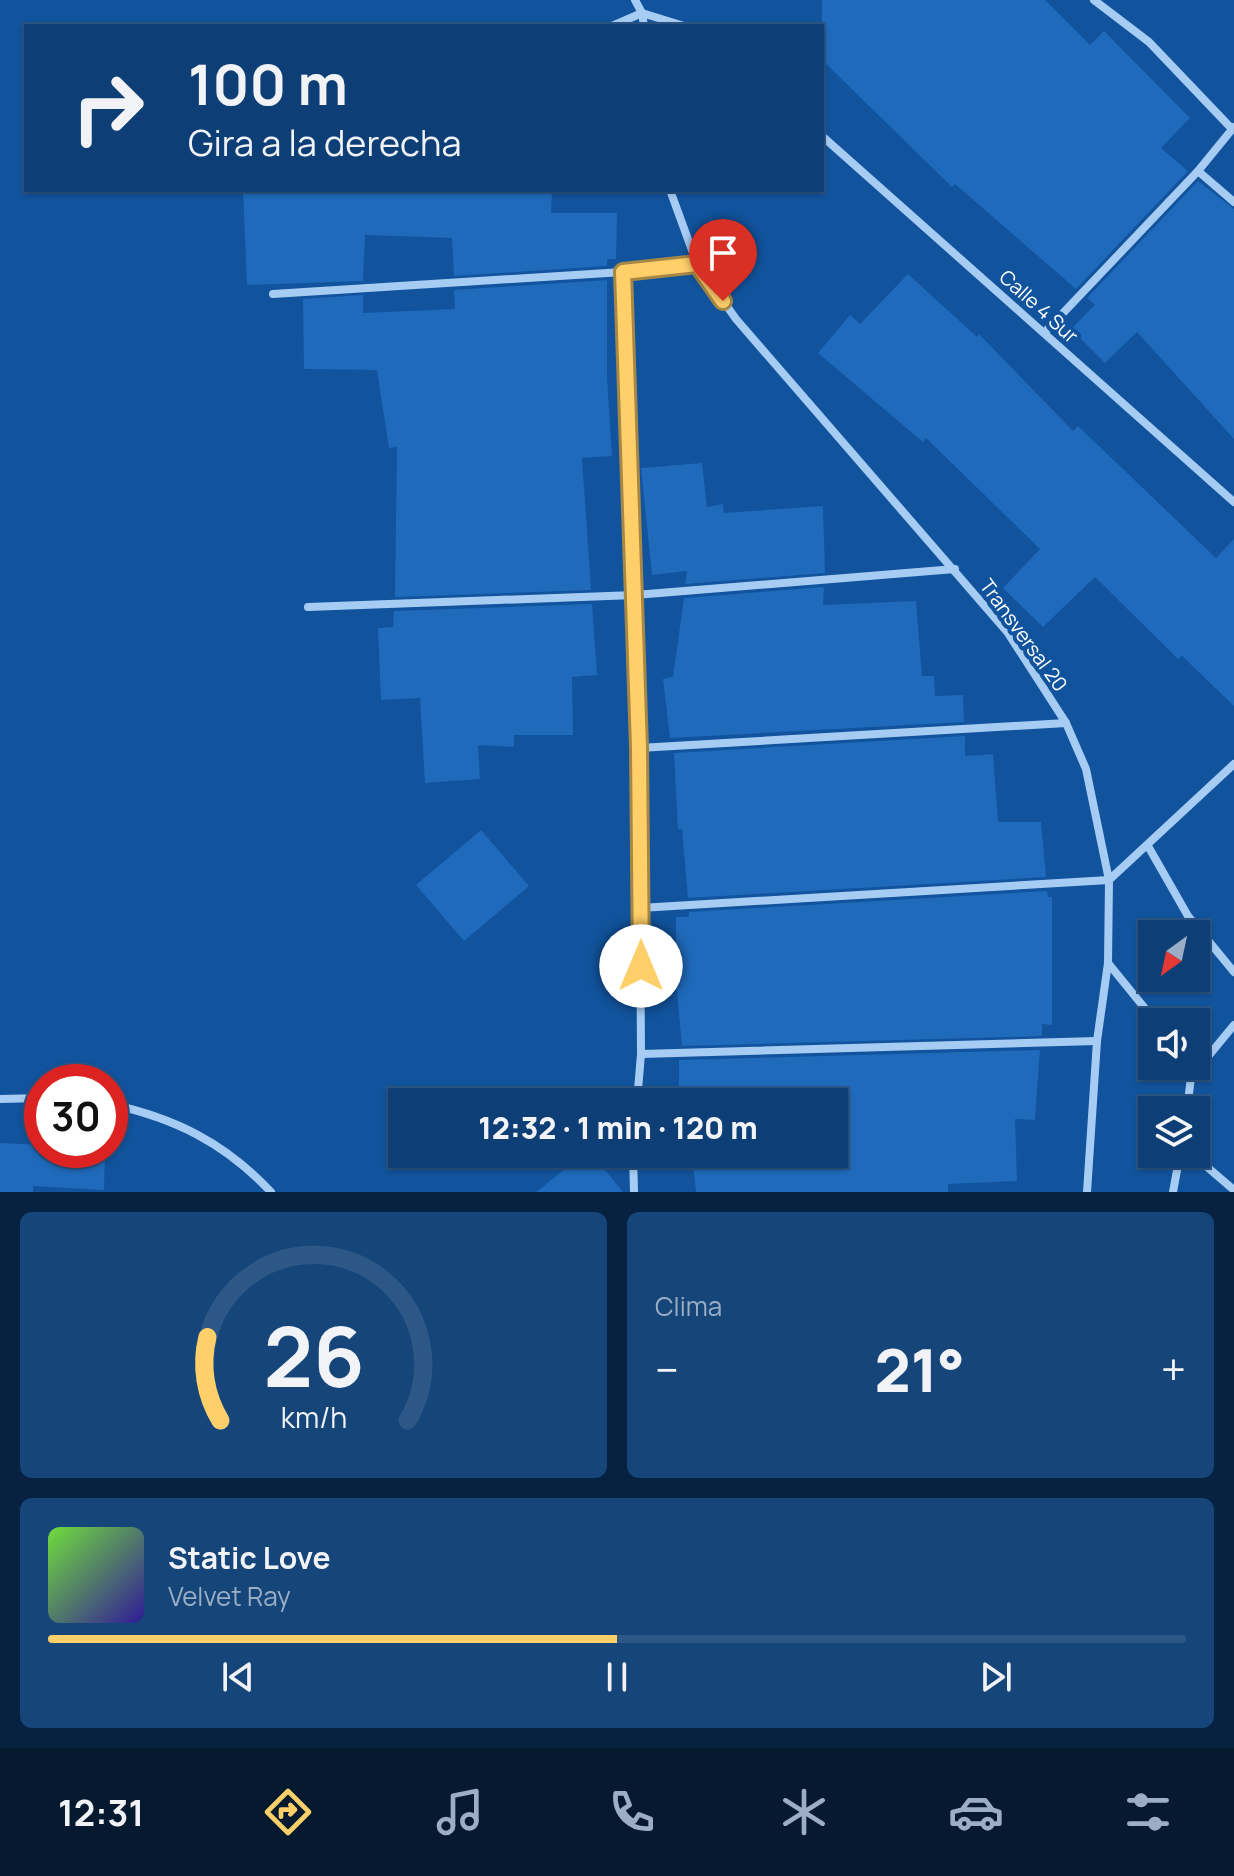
<!DOCTYPE html>
<html lang="es">
<meta charset="utf-8">
<style>
:root{--surface:#0d3e75;--page:#16457a;--text:#f1f3f6;--muted:#9aaec5;--line:#2d5787;--accent:#ffcf6a}
body{margin:0;font-family:Manrope,sans-serif;background:var(--page);color:var(--text);height:100vh;display:flex;flex-direction:column;font-size:30px;white-space:nowrap}
*{box-sizing:border-box;margin:0}
p{font-size:26px;color:var(--muted)}
.icon{flex:none;width:44px;height:44px;fill:none;stroke:currentColor;stroke-width:2;stroke-linecap:round;stroke-linejoin:round}
.map{position:relative;height:1192px;overflow:hidden}
.side{display:flex;flex-direction:column;gap:20px;padding:20px;background:#072240;flex:1}
.side>*{flex:none}
.guide{position:absolute;left:24px;top:24px;width:800px;height:168px;border-radius:0px;box-shadow:0 2px 6px #0004,0 0 0 2px var(--line);background:#0d3e75;color:var(--text);overflow:hidden}
.needle{width:52px;rotate:213deg}
.tools{position:absolute;left:1138px;top:920px;display:grid;gap:16px}
.tools a{display:grid;place-items:center;width:72px;height:72px;border-radius:0px;background:var(--surface);box-shadow:0 2px 6px #0004,0 0 0 2px var(--line);font-size:40px}
.speed{position:absolute;left:24px;top:1064px;display:flex;gap:16px;font-size:40px;font-weight:700;text-align:center}
.speed>*{display:grid;place-content:center;width:104px;height:104px;border-radius:50%;background:var(--surface);box-shadow:0 2px 6px #0004,0 0 0 2px var(--line);line-height:1}
.speed .limit{border:12px solid #d22;background:#fff;color:#111}
.pin{position:absolute;display:grid;place-items:center;width:68px;height:68px;color:#fff;margin:-82px -34px;border-radius:50% 50% 50% 0;rotate:-45deg;box-shadow:0 0 8px #0007}
.pin .icon{rotate:45deg}
.me{position:absolute;width:88px;margin:-44px;rotate:0deg;stroke-linejoin:round;filter:drop-shadow(0 0 6px #0008)}
.turn{display:flex;align-items:center;gap:28px;height:168px;padding:0 32px;font-size:36px}
.turn .icon{width:104px;height:104px;stroke-width:2.5}
.turn b{display:block;font-size:56px;line-height:68px}
.big{font-size:60px;font-weight:800;line-height:1.1}
.side .widget{flex:1;display:flex;flex-direction:column;justify-content:center;gap:12px;min-width:0;padding:0 28px;border-radius:12px;background:var(--page)}
.side .dial{align-items:center;gap:0}
.dial svg{height:208px;overflow:visible;fill:none;stroke:var(--line);stroke-width:7;stroke-linecap:round;text-anchor:middle}
.dial text{fill:var(--text);stroke:none}
.song{display:flex;align-items:center;gap:24px}
.cover{width:96px;height:96px;border-radius:12px;background:linear-gradient(135deg,hsl(100 70% 55%),hsl(250 70% 35%))}
.played{height:8px;border-radius:4px;background:linear-gradient(90deg,var(--accent) 50%,var(--line) 50%)}
.keys{display:flex;justify-content:space-around;direction:ltr}
.heat{display:flex;justify-content:space-between;align-items:center;font-size:44px;direction:ltr}
.side .tiles{flex:1;display:grid;gap:20px;grid-template-columns:1fr 1fr}
.widget:last-child{grid-column:span 2}
.trip{position:absolute;left:388px;top:1088px;width:460px;height:80px;border-radius:0px;background:var(--surface);box-shadow:0 2px 6px #0004,0 0 0 2px var(--line);font-weight:800;line-height:80px;text-align:center}
.menu{display:flex;height:128px;justify-content:space-around;align-items:center;background:#05192f;color:var(--muted)}
.menu .icon{width:56px;height:56px}
.menu .current{color:var(--accent)}
.menu b{font-size:36px;color:var(--text)}
.map>svg:first-child{display:block}
</style>
<div class="map">
<svg width="1234" height="1192" viewBox="0 0 1234 1192">
<rect width="100%" height="100%" fill="#11539c"/>
<g fill="#1f6abb">
<path d="M 822,0 L 1045,0 L 1090,45 L 1104,31 L 1190,118 L 1161,148 L 1188,171 L 1076,289 L 955,184 L 952,187 L 822,60 Z"/>
<path d="M 1198,181 L 1234,209 L 1234,439 L 1137,332 L 1105,363 L 1071,329 L 1095,305 L 1087,298 Z"/>
<path d="M 243,190 L 552,190 L 551,213 L 617,213 L 616,259 L 607,259 L 607,266 L 454,276 L 452,238 L 365,235 L 363,281 L 247,285 Z"/>
<path d="M 908,274 L 977,337 L 979,334 L 1073,431 L 1078,426 L 1216,558 L 1234,539 L 1234,706 L 1182,656 L 1178,659 L 1095,577 L 1043,627 L 1003,588 L 1040,549 L 926,438 L 923,442 L 818,353 L 850,315 L 860,324 Z"/>
<path d="M 607,280 L 607,378 L 612,456 L 582,458 L 591,590 L 395,597 L 397,447 L 389,448 L 377,370 L 304,369 L 303,299 L 363,295 L 363,313 L 455,309 L 454,290 Z"/>
<path d="M 702,463 L 707,507 L 723,504 L 724,513 L 823,506 L 825,573 L 685,584 L 687,571 L 652,575 L 641,468 Z"/>
<path d="M 824,587 L 823,605 L 916,601 L 922,676 L 934,676 L 935,696 L 963,695 L 964,722 L 670,738 L 663,679 L 673,677 L 684,598 Z"/>
<path d="M 592,604 L 597,675 L 572,677 L 573,735 L 514,735 L 514,747 L 478,745 L 480,779 L 425,783 L 420,698 L 381,700 L 378,628 L 393,627 L 394,611 Z"/>
<path d="M 965,736 L 965,756 L 993,754 L 998,822 L 1041,822 L 1046,877 L 688,898 L 682,829 L 678,829 L 674,753 Z"/>
<path d="M 481,830 L 529,886 L 464,941 L 416,885 Z"/>
<path d="M 1047,891 L 1048,897 L 1052,897 L 1052,1025 L 1042,1024 L 1042,1036 L 682,1046 L 676,982 L 676,917 L 689,917 L 689,912 Z"/>
<path d="M 1040,1050 L 1035,1120 L 1015,1119 L 1017,1181 L 948,1184 L 948,1192 L 696,1192 L 692,1154 L 834,1154 L 834,1102 L 679,1102 L 679,1060 Z"/>
<path d="M 0,1143 L 42,1145 L 42,1150 L 105,1150 L 104,1190 L 33,1186 L 33,1192 L 0,1192 Z"/>
<path d="M 584,1154 L 592,1154 L 623,1192 L 536,1192 Z"/>
</g>
<g fill="none" stroke-linecap="round" stroke-linejoin="round">
<g stroke="#a6ccf4" stroke-width="8">
<path d="M 635,0 L 642,13 L 644,26"/>
<path d="M 1094,0 L 1149,42 L 1232,129"/>
<path d="M 642,13 L 684,26"/>
<path d="M 612,26 L 642,13"/>
<path d="M 822,136 L 1234,502"/>
<path d="M 1198,171 L 1234,202"/>
<path d="M 670,190 L 697,264 L 736,319 L 1008,633 L 1066,723 L 1086,769 L 1109,880 L 1108,963 L 1097,1041 L 1087,1192"/>
<path d="M 623,272 L 639,748 L 641,1054 L 637,1102"/>
<path d="M 273,294 L 623,272 L 697,264"/>
<path d="M 1045,332 L 1198,171 L 1234,127"/>
<path d="M 308,607 L 635,595 L 955,569"/>
<path d="M 639,748 L 1066,723"/>
<path d="M 1148,846 L 1188,916 L 1234,972"/>
<path d="M 640,908 L 1109,880 L 1234,764"/>
<path d="M 1108,963 L 1156,1022"/>
<path d="M 641,1054 L 1097,1041"/>
<path d="M 1186,1066 L 1191,1077 L 1187,1110"/>
<path d="M 1191,1077 L 1234,1025"/>
<path d="M 0,1099 L 42,1098"/>
<path d="M 110,1104 C 175,1118 225,1143 271,1192"/>
<path d="M 633,1154 L 634,1192"/>
<path d="M 1192,1154 L 1234,1190"/>
<path d="M 1173,1192 L 1180,1154"/>
</g>
</g>
<g fill="none" stroke-linecap="round" stroke-linejoin="round">
<g stroke="#a68745" stroke-width="20">
<path id="route" d="M 641,966 L 639,748 L 623,272 L 697,264 L 723,301"/>
</g>
<use href="#route" stroke="#ffcf6a" stroke-width="14"/>
</g>
<g text-anchor="middle" dominant-baseline="central" stroke-width="8" stroke-linejoin="round" paint-order="stroke">
<g font-size="20" fill="#fff" stroke="#11539c">
<text transform="translate(1039 306) rotate(42)">Calle 4 Sur</text>
<text transform="translate(1024 635) rotate(54)">Transversal 20</text>
</g>
</g>
</svg>
<div class="tools">
<a><svg class="needle" viewBox="-14 -14 28 28"><path d="M0-13l5 13h-10z" fill="#e53935"/><path d="M0 13l5-13h-10z" fill="#9aaec5"/></svg></a>
<a><svg class="icon" aria-label="sound" viewBox="0 0 24 24"><path d="M4 9h4l5-4v14l-5-4H4zM17 9q2 3 0 6"/></svg></a>
<a><svg class="icon" aria-label="layers" viewBox="0 0 24 24"><path d="M12 4l9 5-9 5-9-5zM3 14l9 5 9-5"/></svg></a>
</div>
<div class="speed"><div class="limit">30</div></div>
<div class="pin" style="left:723px;top:301px;background:#d93025"><svg class="icon" aria-label="arrive" viewBox="0 0 24 24"><path d="M6 21V4h12l-3 4 3 4H6"/></svg></div>
<svg class="me" style="left:641px;top:966px" viewBox="-20 -20 40 40"><circle r="19" fill="#fff"/><path d="M0-13L10 11 0 6-10 11z" fill="#ffcf6a"/></svg>
<div class="trip">12:32 · 1 min · 120 m</div>
<div class="guide">
<div class="turn"><svg class="icon" aria-label="right" viewBox="0 0 24 24"><path d="M7 20v-9h11M14 6l5 5-5 5"/></svg><div><b>100 m</b>Gira a la derecha</div></div>
</div>
</div>
<section class="side">
<div class="tiles">
<div class="widget dial"><svg viewBox="0 0 100 80">
<path d="M14 69A42 42 0 1 1 86 69"/>
<path d="M14 69A42 42 0 0 1 9 37" stroke="#ffcf6a"/>
<text x="50" y="56" font-size="32" font-weight="700">26</text>
<text x="50" y="72" font-size="11">km/h</text>
</svg></div>
<div class="widget"><p>Clima</p>
<div class="heat"><a>−</a><b class="big">21°</b><a>+</a></div>
</div>
<div class="widget">
<div class="song"><i class="cover"></i><div><b>Static Love</b><p>Velvet Ray</p></div></div>
<div class="played"></div>
<div class="keys"><svg class="icon" aria-label="previous" viewBox="0 0 24 24"><path d="M18 5L8 12l10 7zM5 5v14"/></svg><svg class="icon" aria-label="pause" viewBox="0 0 24 24"><path d="M8 5v14M16 5v14"/></svg><svg class="icon" aria-label="next" viewBox="0 0 24 24"><path d="M6 5l10 7-10 7zM19 5v14"/></svg></div>
</div>
</div>
</section>
<nav class="menu">
<b>12:31</b>
<svg class="icon current" aria-label="directions" viewBox="0 0 24 24"><path d="M12 3l9 9-9 9-9-9zM9 14v-3h6M13 9l2 2-2 2"/></svg>
<svg class="icon" aria-label="music" viewBox="0 0 24 24"><path d="M9 18V5l10-2v13"/><circle cx="6" cy="18" r="3"/><circle cx="16" cy="16" r="3"/></svg>
<svg class="icon" aria-label="phone" viewBox="0 0 24 24"><path d="M5 4h4l2 5-3 2q2 4 5 5l2-3 5 2v4C11 20 4 13 5 4z"/></svg>
<svg class="icon" aria-label="climate" viewBox="0 0 24 24"><path d="M12 3v18M4 7l16 10M4 17L20 7"/></svg>
<svg class="icon" aria-label="car" viewBox="0 0 24 24"><path d="M5 17H2v-5l4-1 3-4h7l3 4 3 1v5h-3M9 17h6M6 11h13"/><circle cx="7" cy="17" r="2"/><circle cx="17" cy="17" r="2"/></svg>
<svg class="icon" aria-label="filters" viewBox="0 0 24 24"><path d="M4 7h16M4 17h16"/><circle cx="9" cy="7" r="2"/><circle cx="15" cy="17" r="2"/></svg>
</nav>
